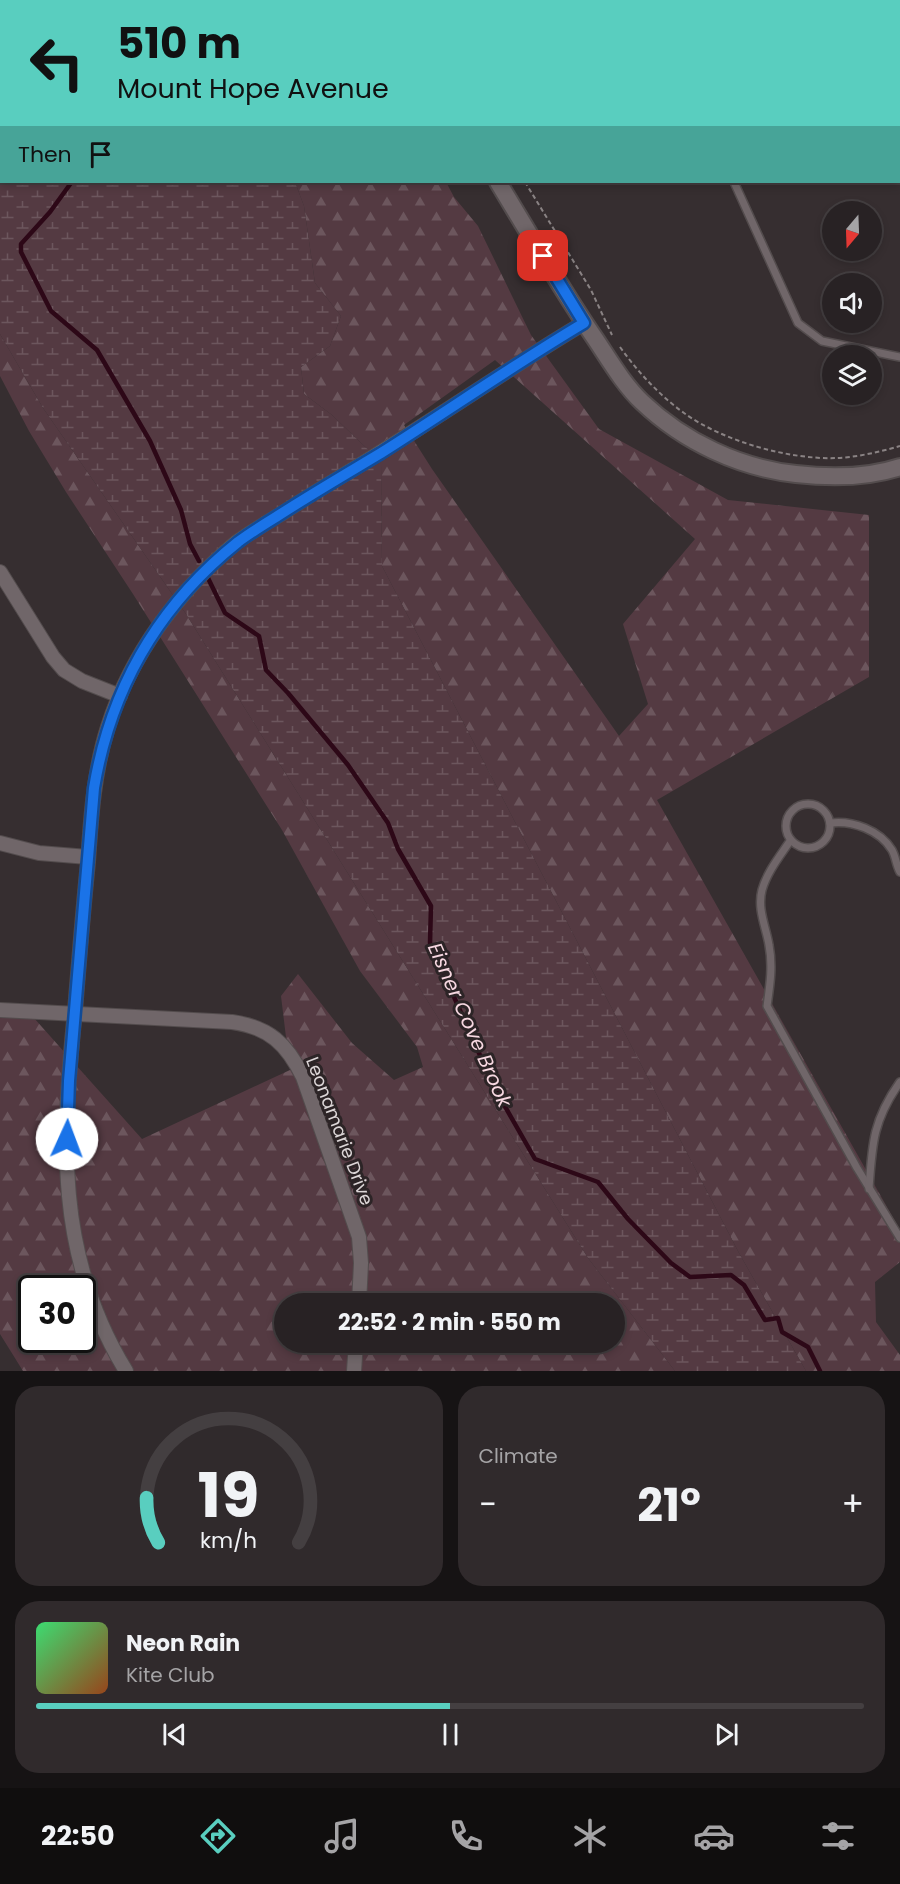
<!DOCTYPE html>
<meta charset="utf-8">
<style>
:root{--surface:#282224;--page:#302a2c;--text:#f1f3f6;--muted:#a5a4a6;--line:#443f41;--accent:#59cebf}
body{margin:0;font-family:Poppins,sans-serif;background:var(--page);color:var(--text);height:100vh;display:flex;flex-direction:column;font-size:22px;white-space:nowrap}
*{box-sizing:border-box;margin:0}
p{font-size:20px;color:var(--muted)}
.icon{flex:none;width:33px;height:33px;fill:none;stroke:currentColor;stroke-width:2;stroke-linecap:round;stroke-linejoin:round}
.map{position:relative;height:1371px;overflow:hidden}
.side{display:flex;flex-direction:column;gap:15px;padding:15px;background:#161314;flex:1}
.side>*{flex:none}
.banner{position:absolute;left:0px;top:0px;width:900px;height:183px;box-shadow:0 3px 9px #0003,0 0 0 2px var(--line);background:#59cebf;color:#111;overflow:hidden}
.needle{width:39px;rotate:199deg}
.tools{position:absolute;left:822px;top:201px;display:grid;gap:12px}
.tools a{display:grid;place-items:center;width:60px;height:60px;border-radius:50%;background:var(--surface);box-shadow:0 3px 9px #0003,0 0 0 2px var(--line);font-size:30px}
.speed{position:absolute;left:18px;top:1275px;display:flex;gap:12px;font-size:30px;font-weight:700;text-align:center}
.speed>*{display:grid;place-content:center;width:78px;height:78px;border-radius:50%;background:var(--surface);box-shadow:0 3px 9px #0003,0 0 0 2px var(--line);line-height:1}
.speed .limit{border:3px solid #111;border-radius:9px;background:#fff;color:#111}
.pin{position:absolute;display:grid;place-items:center;width:51px;height:51px;color:#fff;margin:-26px;border-radius:12px;box-shadow:0 3px 9px #0006}
.me{position:absolute;width:66px;margin:-33px;rotate:2deg;stroke-linejoin:round;filter:drop-shadow(0 0 4px #0008)}
.turn{display:flex;align-items:center;gap:21px;height:126px;padding:0 18px;font-size:27px}
.turn .icon{width:78px;height:78px;stroke-width:2.5}
.turn b{display:block;font-size:42px;line-height:51px}
.then{display:flex;align-items:center;height:57px;padding:0 18px;background:#0003;gap:12px;font-size:22px}
.big{font-size:45px;font-weight:700;line-height:1.1}
.side .widget{flex:1;display:flex;flex-direction:column;justify-content:center;gap:9px;min-width:0;padding:0 21px;border-radius:24px;background:var(--page)}
.side .dial{align-items:center;gap:0}
.dial svg{height:156px;overflow:visible;fill:none;stroke:var(--line);stroke-width:7;stroke-linecap:round;text-anchor:middle}
.dial text{fill:var(--text);stroke:none}
.song{display:flex;align-items:center;gap:18px}
.cover{width:72px;height:72px;border-radius:9px;background:linear-gradient(135deg,hsl(140 70% 55%),hsl(20 70% 35%))}
.played{height:6px;border-radius:3px;background:linear-gradient(90deg,var(--accent) 50%,var(--line) 50%)}
.keys{display:flex;justify-content:space-around;direction:ltr}
.heat{display:flex;justify-content:space-between;align-items:center;font-size:33px;direction:ltr}
.side .tiles{flex:1;display:grid;gap:15px;grid-template-columns:1fr 1fr}
.widget:last-child{grid-column:span 2}
.trip{position:absolute;left:274px;top:1293px;width:351px;height:60px;border-radius:30px;background:var(--surface);box-shadow:0 3px 9px #0003,0 0 0 2px var(--line);font-weight:700;line-height:60px;text-align:center}
.tab-bar{display:flex;height:96px;justify-content:space-around;align-items:center;background:#100e0e;color:var(--muted)}
.tab-bar .icon{width:42px;height:42px}
.tab-bar .active{color:var(--accent)}
.tab-bar b{font-size:27px;color:var(--text)}
.map>svg:first-child{display:block}
</style>
<div class="map">
<svg width="900" height="1371" viewBox="0 0 900 1371">
<defs>
<pattern id="forest-firs" width="22" height="20" patternUnits="userSpaceOnUse" patternTransform="scale(1.5)"><rect width="22" height="20" fill="#543a42"/><path d="M5 1l3.5 6h-7zM16 11l3.5 6h-7z" fill="#6c565d"/></pattern>
<pattern id="wetland-marsh" width="20" height="14" patternUnits="userSpaceOnUse" patternTransform="scale(1.5)"><rect width="20" height="14" fill="#543a42"/><path d="M1 5h8M5 5V1M11 12h8M15 12V8" fill="none" stroke="#6c565d"/></pattern>
</defs>
<rect width="100%" height="100%" fill="#362e30"/>
<g fill="url(#forest-firs)" fill-rule="evenodd">
<path d="M 295,182 L 446,182 L 454,197 L 478,226 L 531,335 L 599,429 L 728,500 L 869,515 L 869,677 L 657,800 L 900,1230 L 900,1262 L 875,1282 L 876,1322 L 900,1355 L 900,1371 L 806,1371 L 739,1253 L 382,566 L 381,462 L 332,415 L 304,394 L 301,367 L 330,346 L 341,316 L 315,283 L 304,206 ZM 495,360 L 695,539 L 623,624 L 648,704 L 619,736 L 432,469 L 404,425 Z"/>
<path d="M 0,334 L 43,408 L 186,614 L 588,1258 L 675,1371 L 23,1371 L 0,1334 L 0,1016 L 25,1008 L 142,1139 L 290,1070 L 281,996 L 298,974 L 352,1043 L 394,1080 L 423,1067 L 417,1047 L 360,971 L 282,830 L 133,594 L 66,492 L 29,431 L 0,376 ZM 32,1288 L 82,1288 L 82,1340 L 32,1340 ZM 285,1304 L 615,1304 L 615,1342 L 285,1342 Z"/>
</g>
<g fill="url(#wetland-marsh)">
<path d="M 0,0 L 144,0 L 143,2 L 2,2 L 2,38 L 0,38 Z"/>
<path d="M 1,94 L 2,182 L 295,182 L 304,206 L 315,283 L 341,316 L 330,346 L 301,367 L 304,394 L 332,415 L 381,462 L 382,566 L 739,1253 L 806,1371 L 675,1371 L 588,1258 L 186,614 L 43,408 L 0,334 L 0,95 Z"/>
</g>
<g fill="none" stroke-linecap="round" stroke-linejoin="round">
<g stroke="#2d0817" stroke-width="4.5">
<path d="M 247,2 L 249,0"/>
<path d="M 0,101 L 2,100"/>
<path d="M 76,182 L 71,183 L 50,212 L 21,244 L 21,252 L 51,311 L 97,350 L 150,441 L 181,510 L 190,544 L 199,561"/>
<path d="M 208,578 L 225,613 L 259,636 L 266,670 L 288,693 L 348,765 L 388,823 L 398,849 L 431,906 L 430,943 L 495,1089 L 535,1159 L 598,1182 L 628,1219 L 671,1263 L 690,1277 L 731,1275 L 744,1285 L 765,1320 L 778,1318 L 782,1332 L 808,1347 L 820,1371"/>
</g>
<g stroke="#534c4d" stroke-width="10">
<g id="service">
<path d="M 765,2 L 765,0"/>
<path d="M 898,62 L 900,62"/>
<path d="M 734,182 L 798,323 L 822,341 L 900,357"/>
<circle cx="808" cy="826" r="22"/>
<path d="M 830,823 C 852,820 880,830 892,850 C 896,857 896,865 900,872"/>
<path d="M 790,841 C 780,856 767,872 762,890 C 757,909 766,927 769,945 C 773,966 770,985 767,1006 L 857,1168 L 900,1238"/>
<path d="M 869,1189 C 872,1144 873,1120 900,1082"/>
</g>
</g>
<g stroke="#534c4d" stroke-width="16">
<g id="minor">
<path d="M 0,572 L 53,657 L 64,670 L 82,681 L 120,696"/>
<path d="M 0,843 L 39,853 L 88,857"/>
<path d="M 0,1010 L 232,1022 C 269,1027 287,1044 303,1077 L 359,1237 L 361,1263 L 359,1304"/>
<path d="M 126,1371 C 55,1255 62,1140 75,1011 C 79,961 83,911 88,862 C 91,816 94,771 108,727 C 131,654 179,590 237,542 C 251,532 266,523 281,514 C 314,492 348,473 381,452 C 449,410 515,364 584,323"/>
<path d="M 354,1371 L 356,1342"/>
</g>
</g>
<g stroke="#534c4d" stroke-width="20">
<g id="tertiary">
<path d="M 371,0 L 372,2"/>
<path d="M 405,0 L 406,2"/>
<path d="M 498,182 C 530,235 561,289 596,340 C 610,361 624,385 642,402 C 684,442 740,468 796,474 C 831,478 867,478 900,467"/>
</g>
</g>
<g stroke="#534c4d" stroke-width="21">
<g id="motorway">
<path d="M 186,2 L 189,0"/>
<path d="M 0,64 L 2,64"/>
</g>
</g>
<g stroke="#8a8384" stroke-width="2" stroke-dasharray="4.5 3" stroke-linecap="butt">
<path d="M 425,0 L 426,2"/>
<path d="M 525,182 L 591,290 L 612,335"/>
<path d="M 620,347 C 638,372 659,395 684,413 C 723,441 789,460 837,458 C 858,457 879,452 900,446"/>
</g>
<use href="#service" stroke="#706669" stroke-width="7"/>
<use href="#minor" stroke="#706669" stroke-width="14"/>
<use href="#tertiary" stroke="#706669" stroke-width="16"/>
<use href="#motorway" stroke="#20998c" stroke-width="18"/>
</g>
<g fill="none" stroke-linecap="round" stroke-linejoin="round">
<g stroke="#114b97" stroke-width="15">
<path id="route" d="M 67,1139 L 69,1081 L 94,788 C 111,687 158,606 238,542 C 250,533 263,525 276,517 C 310,495 346,474 381,453 C 449,410 515,364 584,323 L 543,256"/>
</g>
<use href="#route" stroke="#1a73e8" stroke-width="10"/>
</g>
<g text-anchor="middle" dominant-baseline="central" stroke-width="6" stroke-linejoin="round" paint-order="stroke">
<g font-size="18" fill="#dcd6d7" stroke="#2c2426">
<text transform="translate(340 1131) rotate(69)">Leonamarie Drive</text>
</g>
<g font-size="20" font-style="italic" fill="#f7d8e1" stroke="#2c2426">
<text transform="translate(470 1025) rotate(66)">Eisner Cove Brook</text>
</g>
</g>
</svg>
<div class="tools">
<a><svg class="needle" viewBox="-14 -14 28 28"><path d="M0-13l5 13h-10z" fill="#e53935"/><path d="M0 13l5-13h-10z" fill="#a5a4a6"/></svg></a>
<a><svg class="icon" aria-label="sound" viewBox="0 0 24 24"><path d="M4 9h4l5-4v14l-5-4H4zM17 9q2 3 0 6"/></svg></a>
<a><svg class="icon" aria-label="layers" viewBox="0 0 24 24"><path d="M12 4l9 5-9 5-9-5zM3 14l9 5 9-5"/></svg></a>
</div>
<div class="speed"><div class="limit">30</div></div>
<div class="pin" style="left:543px;top:256px;background:#d93025"><svg class="icon" aria-label="arrive" viewBox="0 0 24 24"><path d="M6 21V4h12l-3 4 3 4H6"/></svg></div>
<svg class="me" style="left:67px;top:1139px" viewBox="-20 -20 40 40"><circle r="19" fill="#fff"/><path d="M0-13L10 11 0 6-10 11z" fill="#1a73e8"/></svg>
<div class="trip">22:52 · 2 min · 550 m</div>
<div class="banner">
<div class="turn"><svg class="icon" aria-label="left" viewBox="0 0 24 24"><path d="M17 20v-9H6M10 6l-5 5 5 5"/></svg><div><b>510 m</b>Mount Hope Avenue</div></div>
<div class="then">Then<svg class="icon" aria-label="arrive" viewBox="0 0 24 24"><path d="M6 21V4h12l-3 4 3 4H6"/></svg></div>
</div>
</div>
<section class="side">
<div class="tiles">
<div class="widget dial"><svg viewBox="0 0 100 80">
<path d="M14 69A42 42 0 1 1 86 69"/>
<path d="M14 69A42 42 0 0 1 8 46" stroke="#59cebf"/>
<text x="50" y="56" font-size="32" font-weight="700">19</text>
<text x="50" y="72" font-size="11">km/h</text>
</svg></div>
<div class="widget"><p>Climate</p>
<div class="heat"><a>−</a><b class="big">21°</b><a>+</a></div>
</div>
<div class="widget">
<div class="song"><i class="cover"></i><div><b>Neon Rain</b><p>Kite Club</p></div></div>
<div class="played"></div>
<div class="keys"><svg class="icon" aria-label="previous" viewBox="0 0 24 24"><path d="M18 5L8 12l10 7zM5 5v14"/></svg><svg class="icon" aria-label="pause" viewBox="0 0 24 24"><path d="M8 5v14M16 5v14"/></svg><svg class="icon" aria-label="next" viewBox="0 0 24 24"><path d="M6 5l10 7-10 7zM19 5v14"/></svg></div>
</div>
</div>
</section>
<nav class="tab-bar">
<b>22:50</b>
<svg class="icon active" aria-label="directions" viewBox="0 0 24 24"><path d="M12 3l9 9-9 9-9-9zM9 14v-3h6M13 9l2 2-2 2"/></svg>
<svg class="icon" aria-label="music" viewBox="0 0 24 24"><path d="M9 18V5l10-2v13"/><circle cx="6" cy="18" r="3"/><circle cx="16" cy="16" r="3"/></svg>
<svg class="icon" aria-label="phone" viewBox="0 0 24 24"><path d="M5 4h4l2 5-3 2q2 4 5 5l2-3 5 2v4C11 20 4 13 5 4z"/></svg>
<svg class="icon" aria-label="climate" viewBox="0 0 24 24"><path d="M12 3v18M4 7l16 10M4 17L20 7"/></svg>
<svg class="icon" aria-label="car" viewBox="0 0 24 24"><path d="M5 17H2v-5l4-1 3-4h7l3 4 3 1v5h-3M9 17h6M6 11h13"/><circle cx="7" cy="17" r="2"/><circle cx="17" cy="17" r="2"/></svg>
<svg class="icon" aria-label="filters" viewBox="0 0 24 24"><path d="M4 7h16M4 17h16"/><circle cx="9" cy="7" r="2"/><circle cx="15" cy="17" r="2"/></svg>
</nav>
